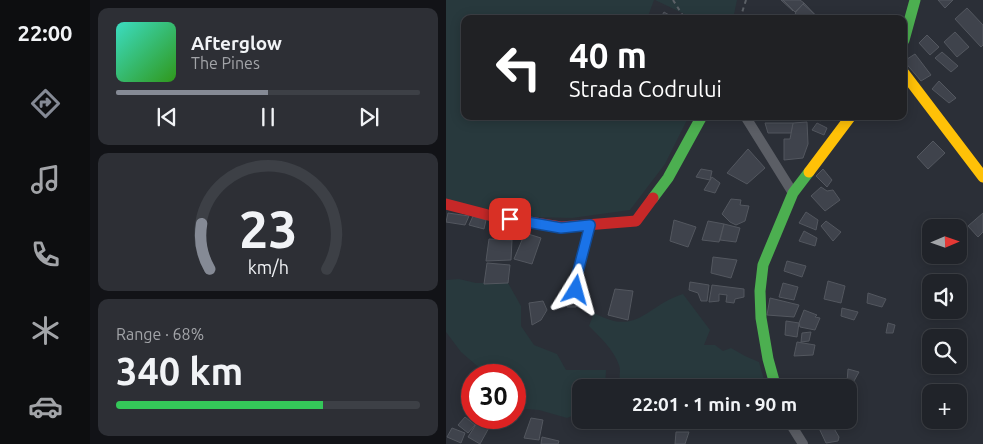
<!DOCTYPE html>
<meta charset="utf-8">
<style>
:root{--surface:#202329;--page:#2d2f35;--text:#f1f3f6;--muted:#a2a4a8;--line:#3d4046;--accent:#858a95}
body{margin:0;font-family:Ubuntu,sans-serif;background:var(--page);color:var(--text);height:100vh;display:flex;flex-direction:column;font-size:19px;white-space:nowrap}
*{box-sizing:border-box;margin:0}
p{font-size:16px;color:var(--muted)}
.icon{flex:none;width:28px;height:28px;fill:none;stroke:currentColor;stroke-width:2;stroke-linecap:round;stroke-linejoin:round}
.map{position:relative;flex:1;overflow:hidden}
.sheet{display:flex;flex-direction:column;gap:8px;padding:8px;background:#121317;width:356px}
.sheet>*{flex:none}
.guide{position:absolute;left:15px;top:15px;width:446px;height:105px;border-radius:10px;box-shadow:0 2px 12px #0003,0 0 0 1px var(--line);background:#202124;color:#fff;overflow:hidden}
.needle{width:32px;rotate:88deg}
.buttons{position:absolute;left:476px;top:219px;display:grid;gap:10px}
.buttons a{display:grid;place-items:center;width:45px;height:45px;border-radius:10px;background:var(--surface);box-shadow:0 2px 12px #0003,0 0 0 1px var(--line);font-size:25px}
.speed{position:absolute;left:15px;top:364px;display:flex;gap:10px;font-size:25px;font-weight:700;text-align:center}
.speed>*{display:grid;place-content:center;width:65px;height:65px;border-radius:50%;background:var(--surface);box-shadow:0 2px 12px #0003,0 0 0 1px var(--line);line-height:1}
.speed .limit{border:8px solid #d22;background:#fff;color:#111}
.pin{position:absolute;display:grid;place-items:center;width:42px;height:42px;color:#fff;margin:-21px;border-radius:10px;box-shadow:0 2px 8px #0006}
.me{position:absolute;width:55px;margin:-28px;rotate:8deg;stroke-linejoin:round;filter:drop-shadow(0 0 4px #0008)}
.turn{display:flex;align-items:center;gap:18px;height:105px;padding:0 25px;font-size:22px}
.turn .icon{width:65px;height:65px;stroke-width:2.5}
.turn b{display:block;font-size:35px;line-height:42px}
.big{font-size:38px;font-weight:700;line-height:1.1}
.sheet .widget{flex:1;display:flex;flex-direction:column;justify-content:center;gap:8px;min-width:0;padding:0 18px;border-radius:10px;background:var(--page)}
.sheet .dial{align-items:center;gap:0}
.dial svg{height:130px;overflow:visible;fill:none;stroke:var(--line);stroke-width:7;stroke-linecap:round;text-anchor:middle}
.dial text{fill:var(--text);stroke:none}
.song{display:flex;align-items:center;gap:15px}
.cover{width:60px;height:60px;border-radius:8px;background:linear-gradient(135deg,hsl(170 70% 55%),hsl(110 70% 35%))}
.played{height:5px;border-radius:2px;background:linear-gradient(90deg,var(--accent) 50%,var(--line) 50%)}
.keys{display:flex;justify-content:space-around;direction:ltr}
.charge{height:8px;border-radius:4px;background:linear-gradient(90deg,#34c759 68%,var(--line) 0)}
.trip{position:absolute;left:126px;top:379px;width:285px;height:50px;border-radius:10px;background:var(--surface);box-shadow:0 2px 12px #0003,0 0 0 1px var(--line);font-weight:700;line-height:50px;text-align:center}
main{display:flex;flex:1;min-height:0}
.dock{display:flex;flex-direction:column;width:90px;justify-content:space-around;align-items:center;background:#0d0e10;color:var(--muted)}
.dock .icon{width:35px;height:35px}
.dock .active{color:var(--accent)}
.dock b{font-size:22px;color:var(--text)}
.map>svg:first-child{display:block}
</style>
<main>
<nav class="dock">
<b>22:00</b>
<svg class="icon active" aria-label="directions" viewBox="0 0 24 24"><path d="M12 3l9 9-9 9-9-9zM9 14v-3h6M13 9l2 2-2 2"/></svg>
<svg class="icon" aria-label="music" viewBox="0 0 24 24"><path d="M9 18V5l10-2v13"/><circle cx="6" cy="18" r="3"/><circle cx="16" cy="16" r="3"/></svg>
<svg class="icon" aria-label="phone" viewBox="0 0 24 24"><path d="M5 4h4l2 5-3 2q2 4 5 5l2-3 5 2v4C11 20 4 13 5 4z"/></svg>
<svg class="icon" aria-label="climate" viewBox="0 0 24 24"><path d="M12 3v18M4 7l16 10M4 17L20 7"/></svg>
<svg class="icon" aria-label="car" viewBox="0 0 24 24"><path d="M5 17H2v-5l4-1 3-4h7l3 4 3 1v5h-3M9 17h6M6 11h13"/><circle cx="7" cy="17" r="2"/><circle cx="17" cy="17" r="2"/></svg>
</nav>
<section class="sheet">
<div class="widget">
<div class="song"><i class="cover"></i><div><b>Afterglow</b><p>The Pines</p></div></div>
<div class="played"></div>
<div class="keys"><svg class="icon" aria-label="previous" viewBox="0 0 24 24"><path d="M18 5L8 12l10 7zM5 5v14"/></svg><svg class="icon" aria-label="pause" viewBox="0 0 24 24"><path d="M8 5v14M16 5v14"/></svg><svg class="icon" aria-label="next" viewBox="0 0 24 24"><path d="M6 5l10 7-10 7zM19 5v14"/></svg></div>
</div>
<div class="widget dial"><svg viewBox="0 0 100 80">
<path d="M14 69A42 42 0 1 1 86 69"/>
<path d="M14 69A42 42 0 0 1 9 41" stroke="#858a95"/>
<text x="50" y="56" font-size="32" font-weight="700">23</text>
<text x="50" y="72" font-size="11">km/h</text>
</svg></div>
<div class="widget"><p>Range · 68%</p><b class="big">340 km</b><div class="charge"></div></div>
</section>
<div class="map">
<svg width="537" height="444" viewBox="0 0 537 444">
<rect width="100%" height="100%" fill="#2b2f37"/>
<g fill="#28393d">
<path d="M 0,0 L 208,0 L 201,19 L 19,19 L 19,116 L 243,116 L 219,164 L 184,210 L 126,218 L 39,216 L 0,205 Z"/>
<path d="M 209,0 L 291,0 L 287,19 L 249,19 Z"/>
<path d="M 13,279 L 30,283 L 62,283 L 75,306 L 75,326 L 88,345 L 111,354 L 120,370 L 160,370 L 159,387 L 135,388 L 135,412 L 121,418 L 93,410 L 69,408 L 69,375 L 40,375 L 37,371 L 15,352 L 0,332 L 0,280 Z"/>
<path d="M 237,294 L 264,330 L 258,345 L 269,345 L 277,351 L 285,348 L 299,356 L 313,362 L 319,383 L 283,385 L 282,388 L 178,387 C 170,376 176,375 173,365 C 168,350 154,337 143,326 L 148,313 C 192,337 199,306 237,294 Z"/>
<path d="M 224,420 L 276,420 L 272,430 L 228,426 Z"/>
</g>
<g fill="#3f434c" stroke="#53575f">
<path d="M 335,0 L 353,0 L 356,3 L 347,11 Z"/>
<path d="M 337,0 L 354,0 L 358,3 L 349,12 Z"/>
<path d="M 492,0 L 507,0 L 499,8 Z"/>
<path d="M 358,3 L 373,19 L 356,19 L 349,12 Z"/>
<path d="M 357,4 L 374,19 L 354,19 L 349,13 Z"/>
<path d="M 521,8 L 537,25 L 537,45 L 535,47 L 509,19 Z"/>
<path d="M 218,12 L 230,19 L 214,19 Z"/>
<path d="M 509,32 L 523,47 L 511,57 L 498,42 Z"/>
<path d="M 481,35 L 493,47 L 484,55 L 473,43 Z"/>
<path d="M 496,52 L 512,66 L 505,72 L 489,58 Z"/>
<path d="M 469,54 L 485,75 L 475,81 L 458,61 Z"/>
<path d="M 493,81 L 510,98 L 503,103 L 486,89 Z"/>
<path d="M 368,116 L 380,116 L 375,121 Z"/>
<path d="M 361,122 L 362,144 L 357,158 L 338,160 L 338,139 L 344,139 L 347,123 Z"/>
<path d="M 319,123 L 347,123 L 345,133 L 322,133 Z"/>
<path d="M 371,123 L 381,128 L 378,135 L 366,130 Z"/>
<path d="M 487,141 L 499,153 L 482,169 L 471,157 Z"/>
<path d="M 302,149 L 319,168 L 301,184 L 281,173 Z"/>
<path d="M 255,169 L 266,171 L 264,180 L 250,177 Z"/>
<path d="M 377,169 L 386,180 L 381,187 L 370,176 Z"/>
<path d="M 266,177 L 274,183 L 269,193 L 258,190 Z"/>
<path d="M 375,187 L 381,191 L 387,190 L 394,200 L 379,211 L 365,196 Z"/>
<path d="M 285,199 L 295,200 L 294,205 L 303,206 L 299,221 L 290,225 L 284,222 L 276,214 Z"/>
<path d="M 360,212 L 372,220 L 370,230 L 353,223 Z"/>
<path d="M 2,213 L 23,216 L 19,225 L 0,222 Z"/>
<path d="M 537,213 L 537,232 L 532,237 L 522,226 Z"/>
<path d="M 27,216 L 40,220 L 38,229 L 23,225 Z"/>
<path d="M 228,220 L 250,227 L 242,247 L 224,241 Z"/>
<path d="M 262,221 L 278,224 L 273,242 L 256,240 Z"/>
<path d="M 380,221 L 395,232 L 387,241 L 375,226 Z"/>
<path d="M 278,224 L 294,228 L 290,242 L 274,240 Z"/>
<path d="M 358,231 L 371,238 L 369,246 L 353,241 Z"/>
<path d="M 79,233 L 95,238 L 86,264 L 68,259 Z"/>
<path d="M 43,239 L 66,240 L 65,260 L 40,261 Z"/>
<path d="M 267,257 L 291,260 L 285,278 L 265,273 Z"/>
<path d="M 341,261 L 360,266 L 356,277 L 338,271 Z"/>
<path d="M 41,263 L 64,265 L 62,283 L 38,284 Z"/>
<path d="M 382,281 L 399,286 L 395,303 L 378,299 Z"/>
<path d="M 244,282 L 263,285 L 261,301 L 255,301 L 252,293 L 243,290 Z"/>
<path d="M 337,283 L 352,287 L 348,300 L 333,297 Z"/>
<path d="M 266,285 L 298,289 L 298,297 L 289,299 L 288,303 L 280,302 L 281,295 L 273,294 L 273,301 L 263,302 Z"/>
<path d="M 169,289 L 187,291 L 182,320 L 162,315 Z"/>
<path d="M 123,291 L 134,291 L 130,307 L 121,307 Z"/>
<path d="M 422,293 L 440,299 L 436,307 L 421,303 Z"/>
<path d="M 324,298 L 353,305 L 348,317 L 321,315 Z"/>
<path d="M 97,301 L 101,310 L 95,320 L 86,325 L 83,303 Z"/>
<path d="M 396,308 L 412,312 L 408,320 L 395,316 Z"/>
<path d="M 358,310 L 371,315 L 369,317 L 374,318 L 369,330 L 354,327 L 353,323 Z"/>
<path d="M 340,321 L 353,323 L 351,337 L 339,335 Z"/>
<path d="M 442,323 L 449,325 L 447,333 L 440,333 Z"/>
<path d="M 365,332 L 363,341 L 355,342 L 356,333 Z"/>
<path d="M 351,342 L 369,345 L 367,355 L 348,356 Z"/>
<path d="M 402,369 L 413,372 L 408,381 L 401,382 Z"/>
<path d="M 26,404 L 26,416 L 20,409 Z"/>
<path d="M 19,417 L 29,425 L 22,433 L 12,425 Z"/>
<path d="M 34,418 L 45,418 L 53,421 L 51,426 L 45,424 L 34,444 L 22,437 Z"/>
<path d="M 85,418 L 97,420 L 93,440 L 78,438 Z"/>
<path d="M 383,420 L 393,437 L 392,441 L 380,443 L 372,426 Z"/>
<path d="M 6,428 L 19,433 L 15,443 L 1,437 Z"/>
<path d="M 230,432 L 243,432 L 239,444 L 229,444 Z"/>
<path d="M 96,437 L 113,441 L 112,444 L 95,444 Z"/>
</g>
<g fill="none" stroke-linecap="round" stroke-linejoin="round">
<g stroke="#5c6167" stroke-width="2" stroke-dasharray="4 4" stroke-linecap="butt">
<path d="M 227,0 L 239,19"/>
<path d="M 294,19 L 300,0"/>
</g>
<g stroke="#5b5e65" stroke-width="10">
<path d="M 299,116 L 347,193"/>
<path d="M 130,290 L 130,279 L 144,225"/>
<path d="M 342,420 L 357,444"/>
</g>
<g stroke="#4caf50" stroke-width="11">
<path d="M 458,40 L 469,0"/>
<path d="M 207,198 L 222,178 L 256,116"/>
<path d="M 330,388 L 322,359 L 315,318 L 314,291 L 317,265 L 347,193 L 363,172"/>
</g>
<g stroke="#ffc107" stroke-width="11">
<path d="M 458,73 L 537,177"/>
<path d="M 363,172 L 405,116"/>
</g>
<path stroke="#c62828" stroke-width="11" d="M 0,204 L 46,216 L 115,227 L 190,221 L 207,198"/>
</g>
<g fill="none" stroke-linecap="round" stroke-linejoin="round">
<g stroke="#114b97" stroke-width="12">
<path id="route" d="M 64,219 L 115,228 L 144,225 L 130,279 L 130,290"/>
</g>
<use href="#route" stroke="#1a73e8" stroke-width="9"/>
</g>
</svg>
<div class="buttons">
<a><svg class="needle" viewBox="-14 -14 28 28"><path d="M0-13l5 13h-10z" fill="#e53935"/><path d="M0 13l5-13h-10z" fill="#a2a4a8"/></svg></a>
<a><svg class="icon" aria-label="sound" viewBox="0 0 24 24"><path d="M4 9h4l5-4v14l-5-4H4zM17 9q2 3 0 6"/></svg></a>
<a><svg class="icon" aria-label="search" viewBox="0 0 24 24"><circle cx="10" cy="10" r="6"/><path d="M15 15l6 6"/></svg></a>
<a>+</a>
</div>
<div class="speed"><div class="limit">30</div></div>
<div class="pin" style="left:64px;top:219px;background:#d93025"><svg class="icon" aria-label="arrive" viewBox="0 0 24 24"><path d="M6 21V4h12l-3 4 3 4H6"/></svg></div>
<svg class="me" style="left:130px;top:290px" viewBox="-20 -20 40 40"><path d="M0-17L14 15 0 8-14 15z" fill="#1a73e8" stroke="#fff" stroke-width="4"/></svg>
<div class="trip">22:01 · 1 min · 90 m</div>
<div class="guide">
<div class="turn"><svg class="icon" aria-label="left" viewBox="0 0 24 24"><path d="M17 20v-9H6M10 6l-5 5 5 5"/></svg><div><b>40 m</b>Strada Codrului</div></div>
</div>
</div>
</main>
